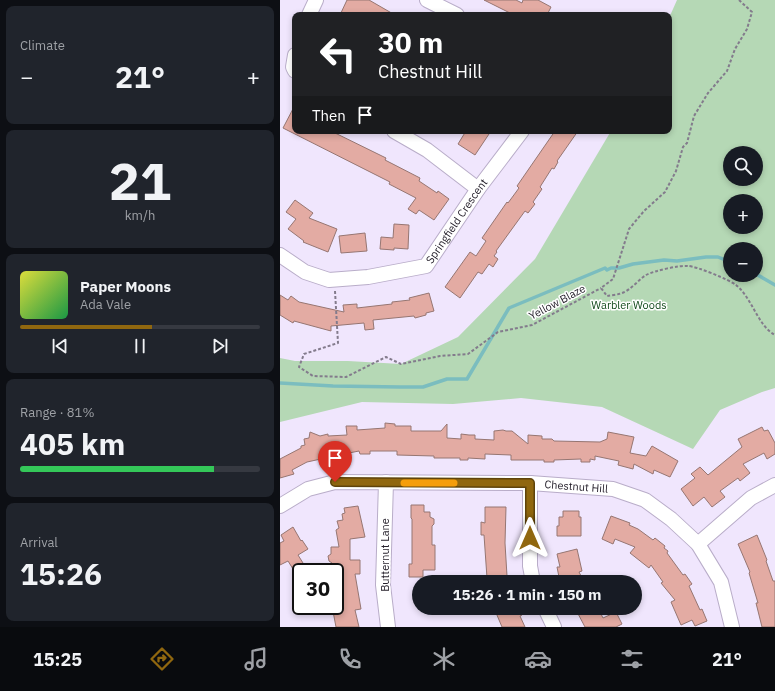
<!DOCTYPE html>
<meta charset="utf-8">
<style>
:root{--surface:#171b24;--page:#20242c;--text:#f1f3f6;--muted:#9ea1a6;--line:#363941;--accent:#90670f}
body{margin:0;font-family:"IBM Plex Sans",sans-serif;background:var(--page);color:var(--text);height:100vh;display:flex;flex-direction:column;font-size:15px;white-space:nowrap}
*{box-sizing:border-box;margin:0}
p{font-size:13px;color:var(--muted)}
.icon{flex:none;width:22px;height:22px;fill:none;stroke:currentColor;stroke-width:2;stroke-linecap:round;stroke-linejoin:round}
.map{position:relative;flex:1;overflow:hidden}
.panel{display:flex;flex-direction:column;gap:6px;padding:6px;background:#0d0f14;width:280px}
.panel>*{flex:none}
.guide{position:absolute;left:12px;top:12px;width:380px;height:122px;border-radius:8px;box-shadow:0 2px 6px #0003;background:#202124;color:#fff;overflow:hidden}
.fabs{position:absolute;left:443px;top:146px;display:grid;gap:8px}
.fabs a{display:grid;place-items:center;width:40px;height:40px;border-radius:50%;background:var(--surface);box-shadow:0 2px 6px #0003;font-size:20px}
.speed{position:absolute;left:12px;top:563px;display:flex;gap:8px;font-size:20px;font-weight:700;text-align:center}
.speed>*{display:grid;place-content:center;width:52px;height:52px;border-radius:50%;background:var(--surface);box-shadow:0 2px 6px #0003;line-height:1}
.speed .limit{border:2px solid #111;border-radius:6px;background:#fff;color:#111}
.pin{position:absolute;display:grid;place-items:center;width:34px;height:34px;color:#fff;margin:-41px -17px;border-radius:50% 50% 50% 0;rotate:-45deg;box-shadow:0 0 4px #0007}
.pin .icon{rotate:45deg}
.me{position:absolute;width:44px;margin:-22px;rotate:0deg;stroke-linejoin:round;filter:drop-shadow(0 0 3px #0008)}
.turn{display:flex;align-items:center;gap:14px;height:84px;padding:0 20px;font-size:18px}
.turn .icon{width:52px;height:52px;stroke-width:2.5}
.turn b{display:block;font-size:28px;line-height:34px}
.then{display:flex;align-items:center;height:38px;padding:0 20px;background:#0003;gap:8px;font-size:15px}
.big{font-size:30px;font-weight:800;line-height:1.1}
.panel .card{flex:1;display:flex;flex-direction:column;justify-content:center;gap:6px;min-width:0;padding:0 14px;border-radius:8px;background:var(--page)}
.panel .dial{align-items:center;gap:0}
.dial b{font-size:52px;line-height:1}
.song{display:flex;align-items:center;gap:12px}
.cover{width:48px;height:48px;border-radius:6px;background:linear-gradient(135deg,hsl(60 70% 55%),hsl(140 70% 35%))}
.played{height:4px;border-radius:2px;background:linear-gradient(90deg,var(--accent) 55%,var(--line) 55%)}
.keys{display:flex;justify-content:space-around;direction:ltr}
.heat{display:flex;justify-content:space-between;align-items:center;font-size:22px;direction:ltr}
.charge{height:6px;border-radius:3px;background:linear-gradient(90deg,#34c759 81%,var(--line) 0)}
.trip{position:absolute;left:132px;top:575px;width:230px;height:40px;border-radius:20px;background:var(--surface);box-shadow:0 2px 6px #0003;font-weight:800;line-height:40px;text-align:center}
.tabs{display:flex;height:64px;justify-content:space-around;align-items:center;background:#090b0e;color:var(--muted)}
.tabs .icon{width:28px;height:28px}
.tabs .active{color:var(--accent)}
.tabs b{font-size:18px;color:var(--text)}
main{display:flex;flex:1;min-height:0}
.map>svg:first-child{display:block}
</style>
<main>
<section class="panel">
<div class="card"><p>Climate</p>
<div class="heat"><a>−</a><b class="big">21°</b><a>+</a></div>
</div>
<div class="card dial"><b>21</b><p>km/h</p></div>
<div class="card">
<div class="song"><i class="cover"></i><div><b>Paper Moons</b><p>Ada Vale</p></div></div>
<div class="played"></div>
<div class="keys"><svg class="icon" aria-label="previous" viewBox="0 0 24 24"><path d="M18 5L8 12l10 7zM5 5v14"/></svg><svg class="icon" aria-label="pause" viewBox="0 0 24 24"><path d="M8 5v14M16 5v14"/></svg><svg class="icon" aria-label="next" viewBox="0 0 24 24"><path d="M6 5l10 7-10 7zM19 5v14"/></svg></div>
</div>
<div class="card"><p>Range · 81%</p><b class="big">405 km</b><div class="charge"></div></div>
<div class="card"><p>Arrival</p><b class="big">15:26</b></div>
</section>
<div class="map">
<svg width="495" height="627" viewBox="0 0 495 627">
<rect width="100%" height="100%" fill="#f0e6fd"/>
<path fill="#b5d8b5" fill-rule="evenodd" d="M 397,0 L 495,0 L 495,388 L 482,392 L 440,410 L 413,449 L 322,407 L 241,398 L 173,404 L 82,402 L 0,422 L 0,358 L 15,361 L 68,361 L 121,364 L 178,337 L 255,259 L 331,131 L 389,131 L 389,18 ZM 450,153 L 476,153 L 476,179 L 450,179 ZM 450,201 L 476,201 L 476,227 L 450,227 ZM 450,249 L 476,249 L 476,275 L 450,275 Z"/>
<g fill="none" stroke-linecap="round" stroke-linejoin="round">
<g stroke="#7bbdbf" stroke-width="3.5">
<path d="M 476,274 L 495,285"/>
<path d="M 0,383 L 53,386 L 120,387 L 143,387 L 167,379 L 187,379 L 229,308 L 325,268 L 327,270 L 331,268 L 339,268 L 353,264 L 384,260 L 397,261 L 426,257 L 438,257 L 450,262"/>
</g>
</g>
<g fill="#e3aba3" stroke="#967672">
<path d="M 67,0 L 89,0 L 115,15 L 60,15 Z"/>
<path d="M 204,0 L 236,0 L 242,3 L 243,0 L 258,0 L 271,7 L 267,15 L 234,15 Z"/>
<path d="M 15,105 L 15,131 L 51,131 L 106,158 L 105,160 L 140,178 L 139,181 L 157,193 L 158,191 L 169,199 L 154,220 L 139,210 L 136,214 L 128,209 L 136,198 L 109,184 L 110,182 L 3,128 Z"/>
<path d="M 186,131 L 211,131 L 195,155 L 178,144 Z"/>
<path d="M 275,131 L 298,131 L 277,161 L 278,162 L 274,169 L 272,168 L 260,187 L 262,189 L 253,202 L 255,204 L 248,213 L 245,211 L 216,251 L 217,252 L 214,256 L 218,259 L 213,267 L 209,264 L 202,274 L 198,272 L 180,298 L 165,287 L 190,252 L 196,256 L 206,241 L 202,238 L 227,202 L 228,203 L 239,188 L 237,186 Z"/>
<path d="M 15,200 L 33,213 L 29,218 L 57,229 L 48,252 L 23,242 L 24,241 L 8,229 L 16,219 L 6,212 Z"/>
<path d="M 114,224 L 129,225 L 128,249 L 114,248 L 114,250 L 100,249 L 101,237 L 113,238 Z"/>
<path d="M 85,233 L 87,251 L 61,253 L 59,236 Z"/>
<path d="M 149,293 L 154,311 L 146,313 L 146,315 L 135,318 L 134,316 L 93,320 L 94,329 L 85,330 L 84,323 L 51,326 L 51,331 L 14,321 L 13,323 L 0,315 L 0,295 L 8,300 L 11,296 L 19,302 L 64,312 L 63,305 L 77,304 L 77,308 L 112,304 L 112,302 L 130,300 L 129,298 Z"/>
<path d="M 105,423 L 115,424 L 115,426 L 131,426 L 131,431 L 161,431 L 167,424 L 167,438 L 181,439 L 181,434 L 189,435 L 195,435 L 195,439 L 214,440 L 214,431 L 223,430 L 226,431 L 232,431 L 248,444 L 248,435 L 262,436 L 262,439 L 272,439 L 274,441 L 320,442 L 327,439 L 328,432 L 354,437 L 350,453 L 366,456 L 372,446 L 398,461 L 390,477 L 374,470 L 373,474 L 354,464 L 353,469 L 338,465 L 339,461 L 315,456 L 315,460 L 310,459 L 310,462 L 301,462 L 301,459 L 274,460 L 274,462 L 264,462 L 264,460 L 231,460 L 231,455 L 205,454 L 205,459 L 188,458 L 188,460 L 180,460 L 180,458 L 154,458 L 154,456 L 117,455 L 117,451 L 90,451 L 90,454 L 80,454 L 79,451 L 59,455 L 27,462 L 12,470 L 14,474 L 0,478 L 0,459 L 21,448 L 21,446 L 25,445 L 24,439 L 29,438 L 30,432 L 40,436 L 48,434 L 48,436 L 67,435 L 66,426 L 77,426 L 77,430 L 105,428 Z"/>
<path d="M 482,427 L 484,431 L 488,430 L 495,443 L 495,454 L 487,459 L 484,453 L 463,464 L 470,473 L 460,481 L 458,478 L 440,491 L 445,497 L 432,507 L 424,497 L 413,506 L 401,489 L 415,478 L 411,474 L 420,467 L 428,475 L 462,447 L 458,439 Z"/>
<path d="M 131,505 L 144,505 L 144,512 L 150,512 L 150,517 L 154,519 L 154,524 L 152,526 L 152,545 L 155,545 L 155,570 L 143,570 L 143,577 L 129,577 L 129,564 L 132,564 L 132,519 L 131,518 Z"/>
<path d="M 78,506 L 85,537 L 70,539 L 70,560 L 80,560 L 80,574 L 75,574 L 81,609 L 75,610 L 79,627 L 56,627 L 52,606 L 55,606 L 55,571 L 52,571 L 52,563 L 49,561 L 48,556 L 51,554 L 51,547 L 59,547 L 56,530 L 59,528 L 57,521 L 63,520 L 62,514 L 65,513 L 64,508 Z"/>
<path d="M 205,507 L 226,507 L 225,543 L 227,576 L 207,578 L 204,535 L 201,535 L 201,522 L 205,523 Z"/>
<path d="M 283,511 L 299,511 L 299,517 L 301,517 L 301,536 L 277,536 L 277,526 L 279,526 L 279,517 L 283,517 Z"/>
<path d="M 331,516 L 350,523 L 349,525 L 358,529 L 373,540 L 375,538 L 385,546 L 384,548 L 388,551 L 387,553 L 403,575 L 405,574 L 412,584 L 409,586 L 420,610 L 422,609 L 427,621 L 415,626 L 412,620 L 401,625 L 391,602 L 395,600 L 381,583 L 383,582 L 371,565 L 369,568 L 350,553 L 355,547 L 335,539 L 333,544 L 322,539 Z"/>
<path d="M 13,527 L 21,541 L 22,540 L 28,549 L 18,555 L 23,563 L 13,569 L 8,561 L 0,565 L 0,543 L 4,541 L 1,535 Z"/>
<path d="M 477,535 L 487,560 L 486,561 L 493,581 L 495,581 L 495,627 L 482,627 L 476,603 L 478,603 L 469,573 L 470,572 L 458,544 Z"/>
<path d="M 297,549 L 302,571 L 299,572 L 304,582 L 280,582 L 277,567 L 280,567 L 277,554 Z"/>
<path d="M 214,608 L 239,608 L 242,615 L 240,616 L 245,627 L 222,627 Z"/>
<path d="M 295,608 L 318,608 L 323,618 L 336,612 L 342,624 L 336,627 L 305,627 Z"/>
</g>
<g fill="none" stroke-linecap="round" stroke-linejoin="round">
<g stroke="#b9adc9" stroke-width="16">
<g id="minor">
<path d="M 147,0 L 177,15"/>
<path d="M 29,15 L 36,0"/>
<path d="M 15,55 L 13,67 L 15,71"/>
<path d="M 114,131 L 147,150 L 198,189"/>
<path id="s1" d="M 0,255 L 25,272 L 49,280 L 88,277 L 146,266 L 198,189 L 242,131"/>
<path d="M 106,482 L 103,585 L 108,627"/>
<path d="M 250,483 L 250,566 L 253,582"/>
<path id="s2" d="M 0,506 L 28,489 L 55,482 L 250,483 L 333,489 L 365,500 L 391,519 L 418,544 L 441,582 L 452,627"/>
<path d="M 418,544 L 471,498 L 495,485"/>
<path d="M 265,608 L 274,627"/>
</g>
</g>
<g stroke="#837b8c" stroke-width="2" stroke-dasharray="3 2" stroke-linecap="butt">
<path d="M 459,0 L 472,12 L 467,29 L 455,49 L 447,71 L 428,93 L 414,116 L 407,143 L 403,147 L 396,171 L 385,192 L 364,211 L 349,229 L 333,279 L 321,288 L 327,296 C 331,295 337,295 342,293 C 351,290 358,280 366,275 C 373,271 400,265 408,266 C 416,266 450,280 456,285 C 473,299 477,325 495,335"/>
<path d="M 55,291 L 58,343 L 24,354 L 19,367 L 33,376 L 66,377 L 106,357 L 121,364 L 160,356 L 188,354 L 218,332 L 252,325 L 321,288"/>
</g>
<use href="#minor" stroke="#fff" stroke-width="14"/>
</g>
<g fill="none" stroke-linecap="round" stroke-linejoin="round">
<g stroke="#5e430a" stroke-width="10">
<path id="route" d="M 55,482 L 250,483 L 250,538"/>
</g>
<use href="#route" stroke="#90670f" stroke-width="7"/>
<path stroke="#f59e0b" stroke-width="7" d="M 124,483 L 174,483"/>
</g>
<g text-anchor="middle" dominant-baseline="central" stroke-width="3" stroke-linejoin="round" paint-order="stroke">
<g font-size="11" fill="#27222d" stroke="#fff">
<text stroke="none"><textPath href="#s1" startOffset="208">Springfield Crescent</textPath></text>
<text transform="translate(277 302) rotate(-28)">Yellow Blaze</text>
<text stroke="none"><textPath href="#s2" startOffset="302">Chestnut Hill</textPath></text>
<text transform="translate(105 555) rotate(-90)">Butternut Lane</text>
</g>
<g font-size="11" fill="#0f4818" stroke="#fff">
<text x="349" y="305">Warbler Woods</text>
</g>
</g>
</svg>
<div class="fabs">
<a><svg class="icon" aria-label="search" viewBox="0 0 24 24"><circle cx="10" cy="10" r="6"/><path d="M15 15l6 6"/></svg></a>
<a>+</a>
<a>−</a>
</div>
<div class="speed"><div class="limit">30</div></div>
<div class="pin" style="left:55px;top:482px;background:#d93025"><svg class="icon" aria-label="arrive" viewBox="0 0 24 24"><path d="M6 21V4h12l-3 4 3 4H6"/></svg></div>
<svg class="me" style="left:250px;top:538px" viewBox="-20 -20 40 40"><path d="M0-17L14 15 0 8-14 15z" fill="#90670f" stroke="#fff" stroke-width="4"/></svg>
<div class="trip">15:26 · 1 min · 150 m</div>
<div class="guide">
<div class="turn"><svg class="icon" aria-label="left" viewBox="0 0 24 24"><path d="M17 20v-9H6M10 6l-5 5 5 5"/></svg><div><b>30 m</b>Chestnut Hill</div></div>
<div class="then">Then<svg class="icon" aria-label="arrive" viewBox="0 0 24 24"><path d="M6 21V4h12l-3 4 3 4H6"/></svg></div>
</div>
</div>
</main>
<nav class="tabs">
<b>15:25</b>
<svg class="icon active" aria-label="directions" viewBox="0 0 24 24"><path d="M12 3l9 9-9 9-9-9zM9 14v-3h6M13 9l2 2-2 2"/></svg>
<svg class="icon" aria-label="music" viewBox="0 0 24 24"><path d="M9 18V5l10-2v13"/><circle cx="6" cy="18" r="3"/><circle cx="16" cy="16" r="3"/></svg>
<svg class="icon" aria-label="phone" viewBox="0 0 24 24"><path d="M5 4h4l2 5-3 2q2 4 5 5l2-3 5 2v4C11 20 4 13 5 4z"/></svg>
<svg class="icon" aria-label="climate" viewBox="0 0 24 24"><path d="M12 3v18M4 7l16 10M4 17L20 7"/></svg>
<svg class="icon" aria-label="car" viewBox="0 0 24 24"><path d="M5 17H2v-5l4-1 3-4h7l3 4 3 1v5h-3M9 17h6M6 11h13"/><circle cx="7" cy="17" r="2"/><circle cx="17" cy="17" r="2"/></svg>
<svg class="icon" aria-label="filters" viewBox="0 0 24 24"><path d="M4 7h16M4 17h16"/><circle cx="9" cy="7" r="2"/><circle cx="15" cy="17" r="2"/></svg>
<b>21°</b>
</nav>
